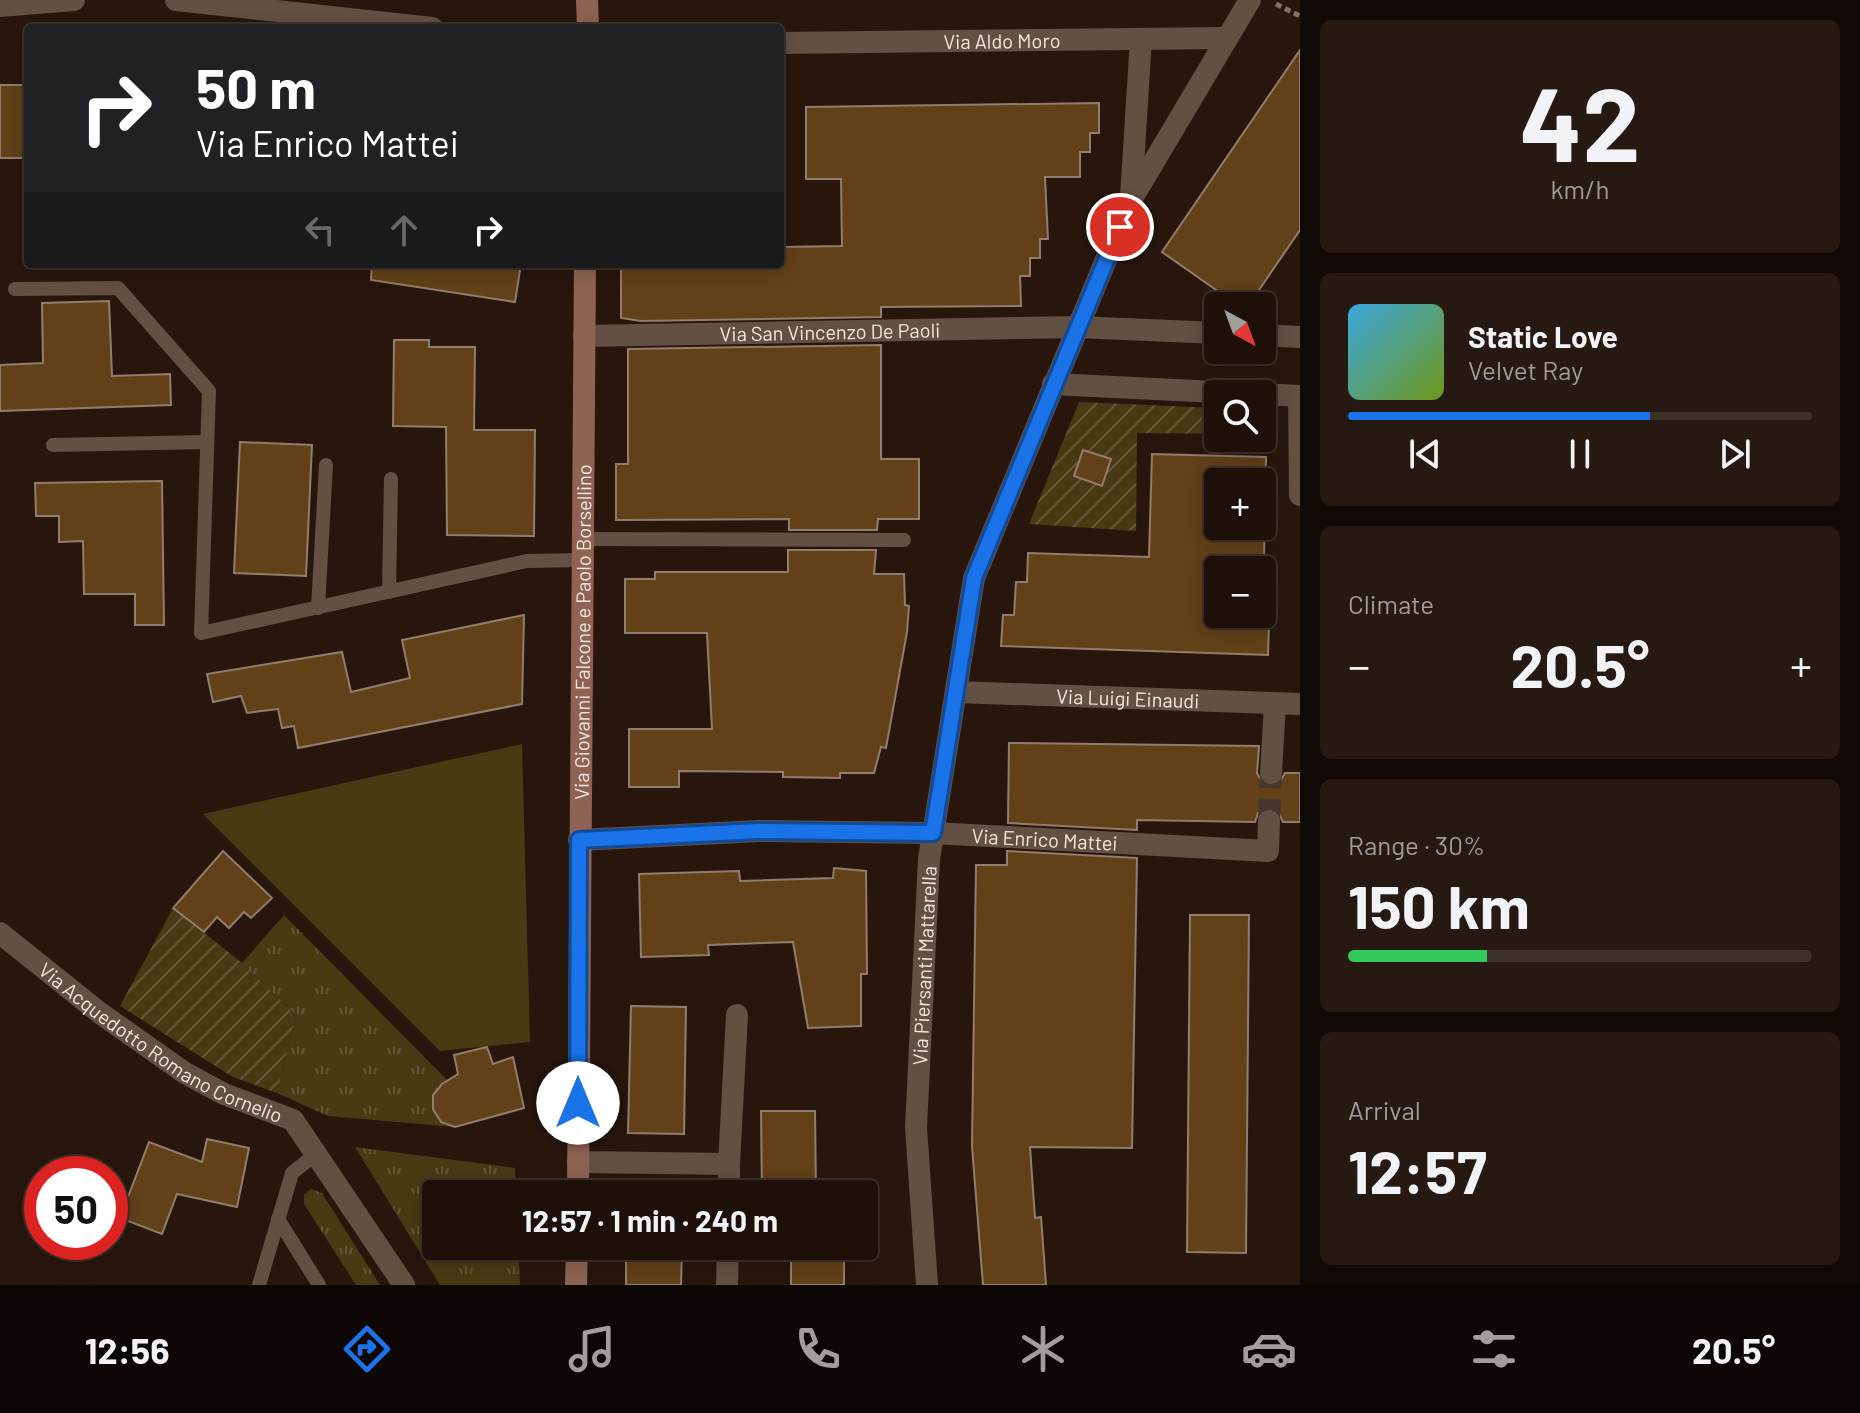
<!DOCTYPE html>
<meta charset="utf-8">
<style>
:root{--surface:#1e1009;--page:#261912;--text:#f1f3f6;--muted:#a19d9c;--line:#3c302a;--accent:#1a73e8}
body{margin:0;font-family:Barlow,sans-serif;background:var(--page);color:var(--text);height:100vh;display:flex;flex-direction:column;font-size:30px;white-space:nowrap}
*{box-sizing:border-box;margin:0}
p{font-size:26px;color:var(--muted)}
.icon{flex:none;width:44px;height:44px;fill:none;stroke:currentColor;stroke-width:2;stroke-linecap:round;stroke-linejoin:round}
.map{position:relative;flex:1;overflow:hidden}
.side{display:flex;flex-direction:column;gap:20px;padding:20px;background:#100905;width:560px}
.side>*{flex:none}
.top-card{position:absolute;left:24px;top:24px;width:760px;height:244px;border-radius:8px;box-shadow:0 4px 20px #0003,0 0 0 2px var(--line);background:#202124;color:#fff;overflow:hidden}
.needle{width:52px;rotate:139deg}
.buttons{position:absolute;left:1204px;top:292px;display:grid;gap:16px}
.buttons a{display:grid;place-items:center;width:72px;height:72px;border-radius:8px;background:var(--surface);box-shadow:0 4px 20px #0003,0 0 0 2px var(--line);font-size:40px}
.speed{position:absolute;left:24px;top:1156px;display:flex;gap:16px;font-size:40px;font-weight:700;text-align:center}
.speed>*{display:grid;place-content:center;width:104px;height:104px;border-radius:50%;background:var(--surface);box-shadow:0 4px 20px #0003,0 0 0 2px var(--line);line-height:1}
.speed .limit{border:12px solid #d22;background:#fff;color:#111}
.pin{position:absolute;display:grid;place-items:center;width:68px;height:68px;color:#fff;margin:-34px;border:4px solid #fff;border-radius:50%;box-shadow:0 2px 8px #0007}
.me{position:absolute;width:88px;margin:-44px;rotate:0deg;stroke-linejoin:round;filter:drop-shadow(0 0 6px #0008)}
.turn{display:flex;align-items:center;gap:28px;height:168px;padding:0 40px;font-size:36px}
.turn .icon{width:104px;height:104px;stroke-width:2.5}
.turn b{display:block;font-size:56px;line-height:68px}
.lanes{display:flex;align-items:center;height:76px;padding:0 40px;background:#0003;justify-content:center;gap:40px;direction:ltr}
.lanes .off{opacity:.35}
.big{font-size:60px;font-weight:700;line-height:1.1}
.side .tile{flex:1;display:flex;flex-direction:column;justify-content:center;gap:12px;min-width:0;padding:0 28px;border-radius:12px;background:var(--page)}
.side .dial{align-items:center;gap:0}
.dial b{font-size:104px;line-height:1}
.song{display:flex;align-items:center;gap:24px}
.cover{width:96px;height:96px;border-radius:12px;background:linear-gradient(135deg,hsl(200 70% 55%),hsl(80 70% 35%))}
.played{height:8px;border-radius:4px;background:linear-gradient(90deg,var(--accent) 65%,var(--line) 65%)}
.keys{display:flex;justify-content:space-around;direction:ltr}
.heat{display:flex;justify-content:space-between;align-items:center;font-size:44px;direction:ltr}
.charge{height:12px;border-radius:6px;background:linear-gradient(90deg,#34c759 30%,var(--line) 0)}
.trip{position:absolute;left:422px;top:1180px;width:456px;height:80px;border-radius:8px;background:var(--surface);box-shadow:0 4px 20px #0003,0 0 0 2px var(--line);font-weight:700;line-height:80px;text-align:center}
.tab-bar{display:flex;height:128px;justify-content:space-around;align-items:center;background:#0c0604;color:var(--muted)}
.tab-bar .icon{width:56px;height:56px}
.tab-bar .current{color:var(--accent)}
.tab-bar b{font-size:36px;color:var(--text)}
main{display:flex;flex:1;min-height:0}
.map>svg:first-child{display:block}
</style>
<main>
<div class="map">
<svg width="1300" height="1285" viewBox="0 0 1300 1285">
<defs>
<pattern id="grass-tufts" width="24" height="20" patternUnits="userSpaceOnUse" patternTransform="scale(2)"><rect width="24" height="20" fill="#493a14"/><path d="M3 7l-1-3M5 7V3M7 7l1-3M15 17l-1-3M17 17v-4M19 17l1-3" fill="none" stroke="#645636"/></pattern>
<pattern id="garden-furrows" width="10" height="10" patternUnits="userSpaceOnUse" patternTransform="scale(2)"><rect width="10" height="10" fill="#493a14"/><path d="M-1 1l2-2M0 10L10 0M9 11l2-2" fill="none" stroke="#645636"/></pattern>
</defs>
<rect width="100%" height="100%" fill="#28160c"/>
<g fill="url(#grass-tufts)">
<path d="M 284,915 L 447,1080 L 433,1095 C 431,1112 438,1123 455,1127 L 328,1116 L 277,1093 L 296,1015 L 242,963 Z"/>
<path d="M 355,1147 L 515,1168 L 516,1194 L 436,1194 L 436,1246 L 518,1246 L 520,1285 L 440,1285 Z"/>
<path d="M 311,1189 L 322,1193 L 380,1285 L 356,1285 L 304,1204 L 304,1195 Z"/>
</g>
<g fill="url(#garden-furrows)">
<path d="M 1079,402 L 1218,408 L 1218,434 L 1137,433 L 1136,531 L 1029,524 Z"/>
<path d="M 173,908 L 242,963 L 296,1015 L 277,1093 L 233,1077 L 120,1006 Z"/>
</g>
<path fill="#493a14" d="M 522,744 L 530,1042 L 440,1051 L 203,814 Z"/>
<g fill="#624118" stroke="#907e6c" stroke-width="2" fill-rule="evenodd">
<path d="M 1300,50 L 1300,230 L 1248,306 L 1239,306 L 1162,252 Z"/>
<rect x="0" y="85" width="28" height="73"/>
<path d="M 1099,103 L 1099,133 L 1090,133 L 1090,152 L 1080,152 L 1080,177 L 1045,177 L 1048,239 L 1040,239 L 1040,258 L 1030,258 L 1030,276 L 1020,276 L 1021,306 L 881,307 L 881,317 L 641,321 L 621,318 L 621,264 L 780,264 L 780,247 L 842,246 L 841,179 L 806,179 L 806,107 Z"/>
<path d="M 372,264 L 521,264 L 515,302 L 371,280 Z"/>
<path d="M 109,301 L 112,376 L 170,374 L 171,405 L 0,411 L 0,365 L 43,363 L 42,303 Z"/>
<path d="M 394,340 L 429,340 L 429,347 L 475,347 L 474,430 L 535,430 L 534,536 L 447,535 L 446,427 L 393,426 Z"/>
<path d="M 881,345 L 881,459 L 919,459 L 919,519 L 878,519 L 877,530 L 789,530 L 789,519 L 616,520 L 616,464 L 628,464 L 628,349 Z"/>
<path d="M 240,442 L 312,445 L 306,576 L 234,573 Z"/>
<path d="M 1083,450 L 1111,459 L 1102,486 L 1074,476 Z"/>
<path d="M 1152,454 L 1266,457 L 1264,561 L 1271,561 L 1268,655 L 1001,646 L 1003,615 L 1014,615 L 1016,582 L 1027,582 L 1028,553 L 1149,557 ZM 1218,482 L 1262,482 L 1262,526 L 1218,526 ZM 1218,570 L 1262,570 L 1262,614 L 1218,614 Z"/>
<path d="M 162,481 L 164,625 L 135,625 L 135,594 L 84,594 L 83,541 L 59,542 L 59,516 L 36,516 L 35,483 Z"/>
<path d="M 788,550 L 876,550 L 874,574 L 904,574 L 905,605 L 909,606 L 907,632 L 886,748 L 881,747 L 874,773 L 840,773 L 840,778 L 783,777 L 783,772 L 679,771 L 679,787 L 629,787 L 629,729 L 712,729 L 707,633 L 625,633 L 625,579 L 655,579 L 655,572 L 788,572 Z"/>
<path d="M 524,615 L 522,704 L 298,748 L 294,726 L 282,728 L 278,709 L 247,713 L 241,696 L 213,702 L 207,674 L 342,652 L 351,692 L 410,678 L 402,640 Z"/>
<path d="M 1009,743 L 1259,746 L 1257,773 L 1264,785 L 1278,785 L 1285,773 L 1300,773 L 1300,822 L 1283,822 L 1277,810 L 1269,807 L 1258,813 L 1255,822 L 1137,820 L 1137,830 L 1008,823 Z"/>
<path d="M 223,851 L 272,898 L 251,918 L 244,912 L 229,928 L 217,917 L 204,932 L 173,908 Z"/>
<path d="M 1007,851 L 1137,858 L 1132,1148 L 1030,1147 L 1035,1218 L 1041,1217 L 1046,1285 L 983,1285 L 972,1146 L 976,865 L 1007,865 Z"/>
<path d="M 834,868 L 866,871 L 867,974 L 861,974 L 861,1026 L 808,1028 L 793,942 L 708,945 L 709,955 L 641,957 L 639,874 L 739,871 L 740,881 L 833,878 Z"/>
<path d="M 1190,915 L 1249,915 L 1246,1253 L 1187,1252 Z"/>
<path d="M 631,1006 L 686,1007 L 684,1134 L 628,1133 Z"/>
<path d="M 487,1047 L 493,1064 L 513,1057 L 524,1108 L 455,1127 L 441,1122 L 433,1109 L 433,1095 L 442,1084 L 458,1074 L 454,1055 Z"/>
<path d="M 761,1111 L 815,1111 L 816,1194 L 762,1194 Z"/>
<path d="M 207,1139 L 249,1148 L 237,1207 L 177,1194 L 162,1234 L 120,1218 L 149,1142 L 202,1162 Z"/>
<path d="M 626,1246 L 682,1246 L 681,1285 L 626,1285 Z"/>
<rect x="791" y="1246" width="53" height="39"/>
</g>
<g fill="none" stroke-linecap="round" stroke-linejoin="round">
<path stroke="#47362c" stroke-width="22" stroke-dasharray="22 11" stroke-linecap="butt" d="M 1269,821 L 1271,773"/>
<path stroke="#82726a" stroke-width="5" stroke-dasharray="6 4" stroke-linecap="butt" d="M 1276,4 L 1300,16"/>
<g stroke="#644f43" stroke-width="14">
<path d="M 15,289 L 118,288 L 209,391 L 201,633 L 527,561 L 583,560"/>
<path d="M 53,445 L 207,442"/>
<path d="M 583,539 L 904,540"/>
<path d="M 389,592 L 391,479"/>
<path d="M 318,608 L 326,465"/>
<path d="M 278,1219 L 319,1285"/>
<path d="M 259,1285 L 292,1173 L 316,1154"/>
</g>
<g stroke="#644f43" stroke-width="22">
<path d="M 176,0 L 432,28"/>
<path d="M 0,6 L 74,0"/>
<path id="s1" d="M 780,43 L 1225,38"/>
<path d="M 1131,197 L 1141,39"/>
<path d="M 1262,335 L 1300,337"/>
<path id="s2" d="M 584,336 L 1077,327 L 1218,333"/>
<path d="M 1053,384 L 1300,396"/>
<path d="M 1299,396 L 1300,495"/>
<path id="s3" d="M 956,692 L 1300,704"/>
<path d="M 1271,773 L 1275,704"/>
<path id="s4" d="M 579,840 L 759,831 L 933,833 L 1268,851 L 1269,821"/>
<path id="s5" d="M 0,933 L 100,1013 L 185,1073 L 224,1094 L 293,1120 L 404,1285"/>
<path d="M 578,1162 L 729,1164 L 729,1194"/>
<path d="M 729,1164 L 737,1015"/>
<path d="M 727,1285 L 728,1246"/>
<path id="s6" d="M 927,1285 L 916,1128 L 929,859 L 974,578 L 1130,202 L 1250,0"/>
</g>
<g stroke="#8f6354" stroke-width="22">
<path d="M 587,0 L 588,28"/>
<path id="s7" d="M 578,1194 L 585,264"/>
<path d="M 576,1285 L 577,1246"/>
</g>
</g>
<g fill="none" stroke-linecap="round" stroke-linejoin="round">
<g stroke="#114b97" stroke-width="20">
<path id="route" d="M 578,1103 L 579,840 L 759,831 L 933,833 L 974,578 L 1120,227"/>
</g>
<use href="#route" stroke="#1a73e8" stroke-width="14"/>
</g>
<g text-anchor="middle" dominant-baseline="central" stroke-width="8" stroke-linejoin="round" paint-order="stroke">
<g font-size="20" fill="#f5e8e1" stroke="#1e0d04">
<text stroke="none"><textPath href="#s1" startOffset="222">Via Aldo Moro</textPath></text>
<text stroke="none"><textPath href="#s2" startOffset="246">Via San Vincenzo De Paoli</textPath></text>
<text stroke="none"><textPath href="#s7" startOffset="562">Via Giovanni Falcone e Paolo Borsellino</textPath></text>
<text stroke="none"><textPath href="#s3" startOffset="172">Via Luigi Einaudi</textPath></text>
<text stroke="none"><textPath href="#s4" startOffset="466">Via Enrico Mattei</textPath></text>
<text stroke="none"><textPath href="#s6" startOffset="320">Via Piersanti Mattarella</textPath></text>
<text stroke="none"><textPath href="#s5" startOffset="196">Via Acquedotto Romano Cornelio</textPath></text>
</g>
</g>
</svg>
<div class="buttons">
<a><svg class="needle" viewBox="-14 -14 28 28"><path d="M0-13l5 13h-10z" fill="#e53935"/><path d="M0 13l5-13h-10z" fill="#a19d9c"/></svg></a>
<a><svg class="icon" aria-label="search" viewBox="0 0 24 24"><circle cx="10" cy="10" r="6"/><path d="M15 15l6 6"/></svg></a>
<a>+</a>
<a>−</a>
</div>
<div class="speed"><div class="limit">50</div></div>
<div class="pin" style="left:1120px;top:227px;background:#d93025"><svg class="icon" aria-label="arrive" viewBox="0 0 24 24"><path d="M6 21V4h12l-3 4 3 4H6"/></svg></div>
<svg class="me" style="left:578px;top:1103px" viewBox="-20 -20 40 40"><circle r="19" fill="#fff"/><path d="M0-13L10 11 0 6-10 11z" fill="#1a73e8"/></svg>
<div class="trip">12:57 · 1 min · 240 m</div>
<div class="top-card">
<div class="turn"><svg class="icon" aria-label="right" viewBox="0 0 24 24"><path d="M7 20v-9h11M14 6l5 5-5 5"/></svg><div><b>50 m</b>Via Enrico Mattei</div></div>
<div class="lanes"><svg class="icon off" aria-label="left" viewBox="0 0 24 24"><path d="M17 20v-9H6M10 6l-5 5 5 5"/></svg><svg class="icon off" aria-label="ahead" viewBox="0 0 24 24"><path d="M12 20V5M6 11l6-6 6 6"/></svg><svg class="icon" aria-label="right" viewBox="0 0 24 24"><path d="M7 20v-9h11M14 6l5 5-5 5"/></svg></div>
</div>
</div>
<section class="side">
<div class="tile dial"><b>42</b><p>km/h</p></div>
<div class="tile">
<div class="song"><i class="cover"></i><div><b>Static Love</b><p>Velvet Ray</p></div></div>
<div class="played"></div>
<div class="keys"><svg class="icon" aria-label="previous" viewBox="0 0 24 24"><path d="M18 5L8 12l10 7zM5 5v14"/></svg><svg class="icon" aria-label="pause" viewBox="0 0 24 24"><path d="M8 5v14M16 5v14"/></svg><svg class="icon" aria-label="next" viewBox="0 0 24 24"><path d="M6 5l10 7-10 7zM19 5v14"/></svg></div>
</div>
<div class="tile"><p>Climate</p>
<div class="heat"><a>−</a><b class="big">20.5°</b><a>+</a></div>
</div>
<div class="tile"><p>Range · 30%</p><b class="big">150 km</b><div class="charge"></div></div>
<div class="tile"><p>Arrival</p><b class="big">12:57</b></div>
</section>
</main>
<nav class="tab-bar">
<b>12:56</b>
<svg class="icon current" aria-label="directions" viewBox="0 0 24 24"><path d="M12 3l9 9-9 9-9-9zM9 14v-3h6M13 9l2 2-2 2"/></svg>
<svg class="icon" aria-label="music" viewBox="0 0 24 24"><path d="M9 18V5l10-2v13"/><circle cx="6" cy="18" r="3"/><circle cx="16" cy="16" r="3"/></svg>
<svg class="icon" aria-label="phone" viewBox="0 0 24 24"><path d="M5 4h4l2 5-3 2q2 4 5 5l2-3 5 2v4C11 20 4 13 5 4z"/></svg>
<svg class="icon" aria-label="climate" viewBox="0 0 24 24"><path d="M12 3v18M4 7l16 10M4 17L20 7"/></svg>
<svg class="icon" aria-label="car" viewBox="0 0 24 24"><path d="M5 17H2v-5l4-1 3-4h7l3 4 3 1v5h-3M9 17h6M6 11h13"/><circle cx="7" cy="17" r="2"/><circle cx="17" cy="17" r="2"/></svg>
<svg class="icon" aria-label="filters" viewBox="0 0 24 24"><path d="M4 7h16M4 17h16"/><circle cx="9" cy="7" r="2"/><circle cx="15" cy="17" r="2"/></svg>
<b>20.5°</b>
</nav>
